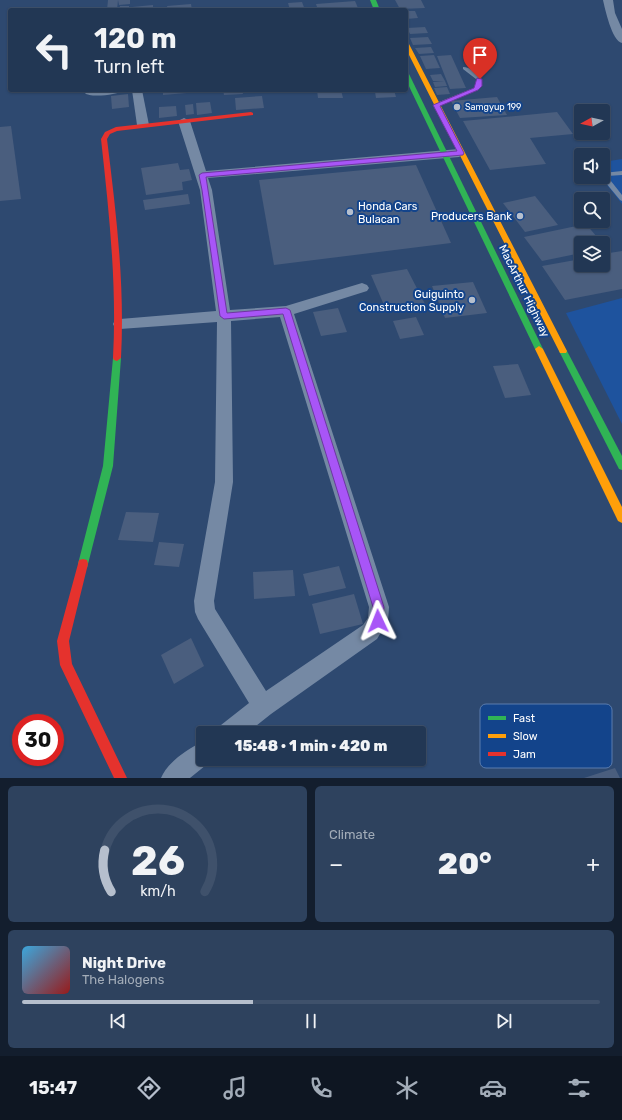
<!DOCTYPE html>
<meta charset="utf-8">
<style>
:root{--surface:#223754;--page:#2e425e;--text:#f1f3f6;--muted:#a2acb8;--line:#3f516b;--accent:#b6bfcd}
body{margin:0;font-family:Rubik,sans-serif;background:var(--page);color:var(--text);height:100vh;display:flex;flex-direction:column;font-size:15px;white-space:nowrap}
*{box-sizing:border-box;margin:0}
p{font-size:13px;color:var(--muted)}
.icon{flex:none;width:22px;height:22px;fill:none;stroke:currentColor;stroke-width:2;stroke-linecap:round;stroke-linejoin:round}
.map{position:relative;height:778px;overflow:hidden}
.sheet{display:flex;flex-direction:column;gap:8px;padding:8px;background:#131e2e;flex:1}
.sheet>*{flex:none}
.banner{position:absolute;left:8px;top:8px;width:400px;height:84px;border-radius:4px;box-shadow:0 1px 3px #0004,0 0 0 1px var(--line);background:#223754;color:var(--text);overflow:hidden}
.needle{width:26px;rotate:262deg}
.buttons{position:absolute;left:574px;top:104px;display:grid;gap:8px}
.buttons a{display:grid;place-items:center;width:36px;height:36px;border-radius:4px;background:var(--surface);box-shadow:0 1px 3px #0004,0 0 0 1px var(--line);font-size:20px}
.speed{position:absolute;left:12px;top:714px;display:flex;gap:8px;font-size:20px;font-weight:700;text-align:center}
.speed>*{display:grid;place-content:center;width:52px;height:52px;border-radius:50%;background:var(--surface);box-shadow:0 1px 3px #0004,0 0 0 1px var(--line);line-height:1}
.speed .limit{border:6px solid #d22;background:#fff;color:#111}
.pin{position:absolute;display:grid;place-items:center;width:34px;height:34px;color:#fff;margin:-41px -17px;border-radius:50% 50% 50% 0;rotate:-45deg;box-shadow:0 0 4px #0007}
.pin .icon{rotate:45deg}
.me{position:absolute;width:44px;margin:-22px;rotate:358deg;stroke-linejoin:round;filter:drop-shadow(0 0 3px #0008)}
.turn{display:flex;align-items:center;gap:14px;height:84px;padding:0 20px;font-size:18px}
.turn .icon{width:52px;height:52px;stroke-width:2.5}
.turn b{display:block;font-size:28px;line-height:34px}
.big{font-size:30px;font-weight:800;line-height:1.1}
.sheet .card{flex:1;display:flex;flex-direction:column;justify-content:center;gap:6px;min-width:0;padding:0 14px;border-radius:6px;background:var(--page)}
.sheet .dial{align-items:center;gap:0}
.dial svg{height:104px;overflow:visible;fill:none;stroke:var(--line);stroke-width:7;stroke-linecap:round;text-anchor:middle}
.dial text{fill:var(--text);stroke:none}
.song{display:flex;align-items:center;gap:12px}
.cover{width:48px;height:48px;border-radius:6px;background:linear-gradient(135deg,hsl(200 70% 55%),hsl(0 70% 35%))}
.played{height:4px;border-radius:2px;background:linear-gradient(90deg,var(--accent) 40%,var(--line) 40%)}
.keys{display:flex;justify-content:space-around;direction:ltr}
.heat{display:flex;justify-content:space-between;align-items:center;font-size:22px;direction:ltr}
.sheet .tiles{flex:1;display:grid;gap:8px;grid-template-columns:1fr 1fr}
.card:last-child{grid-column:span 2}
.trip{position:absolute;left:196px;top:726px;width:230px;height:40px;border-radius:4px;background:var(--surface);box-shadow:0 1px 3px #0004,0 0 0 1px var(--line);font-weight:800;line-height:40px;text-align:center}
.menu{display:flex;height:64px;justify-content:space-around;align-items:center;background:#0e1622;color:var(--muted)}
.menu .icon{width:28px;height:28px}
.menu .selected{color:var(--accent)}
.menu b{font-size:18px;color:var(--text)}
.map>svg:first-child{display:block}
</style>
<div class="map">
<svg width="622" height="778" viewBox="0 0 622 778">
<rect width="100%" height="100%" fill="#2e4970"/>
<g fill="#1e539e">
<path d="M 622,159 L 622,204 L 601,177 L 603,177 L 603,162 Z"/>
<path d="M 622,298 L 622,424 L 566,313 Z"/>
</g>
<g fill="#4a5e7e">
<path d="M 108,0 L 118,0 L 117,10 L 107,10 Z"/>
<path d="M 118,0 L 130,0 L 130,4 L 119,5 Z"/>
<path d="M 395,0 L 421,0 L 425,8 L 400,9 Z"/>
<path d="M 355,1 L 358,8 L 318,10 L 316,4 Z"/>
<path d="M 302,2 L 305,10 L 290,10 L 288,3 Z"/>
<path d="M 191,4 L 192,10 L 168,10 L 167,6 Z"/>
<path d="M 153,5 L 153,10 L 131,10 L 132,7 Z"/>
<path d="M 120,6 L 129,6 L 129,10 L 119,10 Z"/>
<path d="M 406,11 L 415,11 L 418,18 L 406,19 Z"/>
<path d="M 425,27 L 428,33 L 410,34 L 407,28 Z"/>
<path d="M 428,37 L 432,44 L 413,45 L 410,38 Z"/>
<path d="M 431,47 L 434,53 L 419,54 L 415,48 Z"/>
<path d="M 434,55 L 440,68 L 426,69 L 420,56 Z"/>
<path d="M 451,55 L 466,88 L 450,89 L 437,56 Z"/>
<path d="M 441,74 L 445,81 L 433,81 L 430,75 Z"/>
<path d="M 445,81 L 447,86 L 435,87 L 433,82 Z"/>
<path d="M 447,87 L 450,94 L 437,95 L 434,88 Z"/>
<path d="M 163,90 L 187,90 L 187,93 L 163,95 Z"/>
<path d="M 223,90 L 242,90 L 243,94 L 224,95 Z"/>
<path d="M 317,90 L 341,90 L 343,98 L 318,98 Z"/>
<path d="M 368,90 L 394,90 L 396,97 L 376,98 L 375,92 L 368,92 Z"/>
<path d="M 128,94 L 129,107 L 112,109 L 111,96 Z"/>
<path d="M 262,96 L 264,108 L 236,110 L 235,98 Z"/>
<path d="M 497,97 L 507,115 L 460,118 L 451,101 Z"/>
<path d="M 210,102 L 212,113 L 197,115 L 196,103 Z"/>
<path d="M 193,104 L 194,114 L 186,115 L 185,105 Z"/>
<path d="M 176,106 L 177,116 L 159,118 L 159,107 Z"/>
<path d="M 557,112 L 573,134 L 530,138 L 546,164 L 490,170 L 463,121 Z"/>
<path d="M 11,126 L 21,199 L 0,201 L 0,127 Z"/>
<path d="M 178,163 L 180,170 L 189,169 L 192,180 L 182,182 L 183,190 L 146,195 L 141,168 Z"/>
<path d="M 416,165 L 451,243 L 274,265 L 259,180 Z"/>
<path d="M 188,194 L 190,204 L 145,210 L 143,200 Z"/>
<path d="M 535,196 L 558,225 L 525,232 L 503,203 Z"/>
<path d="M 586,224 L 602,243 L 581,243 L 581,253 L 542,261 L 524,237 Z"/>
<path d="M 622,251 L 622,289 L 565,300 L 542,266 L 581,259 L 581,265 L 603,265 L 603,254 Z"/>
<path d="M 407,269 L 425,304 L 387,312 L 371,275 Z"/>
<path d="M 473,282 L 487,313 L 445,318 L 432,286 Z"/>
<path d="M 338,308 L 347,332 L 321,336 L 313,312 Z"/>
<path d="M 416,317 L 424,335 L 400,339 L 393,321 Z"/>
<path d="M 518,364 L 531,395 L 505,398 L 493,366 Z"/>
<path d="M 126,512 L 159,513 L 153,542 L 118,540 Z"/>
<path d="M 159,542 L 184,544 L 179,567 L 154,565 Z"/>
<path d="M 339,566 L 346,588 L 309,596 L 303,574 Z"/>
<path d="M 293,570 L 295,596 L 254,599 L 253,572 Z"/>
<path d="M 354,594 L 363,624 L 320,634 L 312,604 Z"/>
<path d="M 191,638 L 204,666 L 174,684 L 161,655 Z"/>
<path d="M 615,768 L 620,778 L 584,778 Z"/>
</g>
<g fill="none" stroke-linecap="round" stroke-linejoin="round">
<g fill="#7589a4" fill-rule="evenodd">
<path d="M 463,67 C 470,67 477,73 481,79 L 481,85 L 478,90 L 438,106 L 434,106 L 434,104 L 474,88 L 477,82 L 476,79 L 463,69 Z"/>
<path d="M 622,171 L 622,175 L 607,176 L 622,195 L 622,201 L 620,200 L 601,177 L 603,177 L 603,173 Z"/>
</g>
<g fill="#7589a4" fill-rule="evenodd">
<path d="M 603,0 L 613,0 L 615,13 L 622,29 L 622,43 C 612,41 605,9 603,0 Z"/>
<path d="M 89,90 L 123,90 C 119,95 89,98 85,93 Z"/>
<path d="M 132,90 L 142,90 L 149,125 L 147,127 L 139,127 L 137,125 Z"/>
<path d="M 184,118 L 190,121 L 206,171 L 459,149 L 465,153 L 459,157 L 208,178 L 212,190 L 230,310 L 286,306 L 362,283 L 367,285 L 369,288 L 367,291 L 294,314 L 389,607 L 388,621 L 377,639 L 271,714 L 247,733 L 218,733 L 221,725 L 249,703 L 198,619 L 195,612 L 194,601 L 215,482 L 217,322 L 120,329 L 115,328 L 113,324 L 115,320 L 120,319 L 216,311 L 200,190 L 178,121 ZM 280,317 L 369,607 L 368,618 L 363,625 L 266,691 L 215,609 L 214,601 L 233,482 L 231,321 Z"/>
<path d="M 203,742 L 203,759 L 212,759 L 211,761 L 190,778 L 161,778 C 167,763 188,748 203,742 Z"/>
</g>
<g fill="#30b455" fill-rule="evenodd">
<path d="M 370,0 L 376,0 L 380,10 L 374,10 Z"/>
<path d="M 406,72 L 409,74 L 543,349 L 542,351 L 539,352 L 535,349 L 406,80 Z"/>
<path d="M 563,348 L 567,351 L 622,456 L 622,470 L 619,469 L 559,351 Z"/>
<path d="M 117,355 L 121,358 L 113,466 L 88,564 L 87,568 L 83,569 L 79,568 L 78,564 L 103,466 L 113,358 Z"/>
</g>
<g fill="#ff9f0a" fill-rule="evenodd">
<path d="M 406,42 L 409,44 L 567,351 L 566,353 L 560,353 L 559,351 L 406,49 Z"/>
<path d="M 539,346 L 543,349 L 622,507 L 622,523 L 618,521 L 535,349 Z"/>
</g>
<g fill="#e5322d" fill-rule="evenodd">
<path d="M 251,112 L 253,113 L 253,115 L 117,131 L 110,134 L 107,139 C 116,212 125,284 121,358 L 117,361 L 114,360 L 113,358 C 117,284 109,212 101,139 L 105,132 L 116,127 Z"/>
<path d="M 83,559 L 87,560 L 88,564 L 69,641 L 72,664 L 127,778 L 114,778 L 60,665 L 57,641 L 78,564 L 79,560 Z"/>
</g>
</g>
<path fill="#a855f7" stroke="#6d37a1" d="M 477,78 L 482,79 L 482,86 L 478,90 L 440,106 L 464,153 L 463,155 L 206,177 L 227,313 L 286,308 L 290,310 L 384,607 L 382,625 L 378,627 L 374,625 L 372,621 L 373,607 L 283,314 L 224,319 L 220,316 L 202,190 L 199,175 L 202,173 L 457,151 L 433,105 L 474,88 Z"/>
<g fill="#b6bfcd" stroke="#13448b" stroke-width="1.5">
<circle cx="457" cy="107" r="4"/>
<circle cx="350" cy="212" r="4"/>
<circle cx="520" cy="216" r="4"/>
<circle cx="472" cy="300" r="4"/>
</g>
<g text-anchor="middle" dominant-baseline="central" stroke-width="4" stroke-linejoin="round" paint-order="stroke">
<g font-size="9" fill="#fff" stroke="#13448b" text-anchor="start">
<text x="465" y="107">Samgyup 199</text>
</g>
<g font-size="11" fill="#fff" stroke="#13448b" text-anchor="end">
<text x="358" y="206" text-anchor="start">Honda Cars<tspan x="358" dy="13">Bulacan</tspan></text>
<text x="512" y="216">Producers Bank</text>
<text x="464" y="294">Guiguinto<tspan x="464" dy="13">Construction Supply</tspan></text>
</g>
<g font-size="11" fill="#fff" stroke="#13448b">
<text transform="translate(524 291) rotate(64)">MacArthur Highway</text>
</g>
</g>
<rect x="480" y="704" width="132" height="64" rx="6" fill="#13448b" stroke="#5a7cae" stroke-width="1"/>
<rect x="488" y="716" width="18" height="4" fill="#30b455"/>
<rect x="488" y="734" width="18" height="4" fill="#ff9f0a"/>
<rect x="488" y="752" width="18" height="4" fill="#e5322d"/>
<g font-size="11" fill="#fff">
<text x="513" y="722">Fast</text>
<text x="513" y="740">Slow</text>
<text x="513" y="758">Jam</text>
</g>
</svg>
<div class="buttons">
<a><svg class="needle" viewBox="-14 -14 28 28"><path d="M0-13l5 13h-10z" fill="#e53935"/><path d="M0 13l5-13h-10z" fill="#a2acb8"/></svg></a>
<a><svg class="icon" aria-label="sound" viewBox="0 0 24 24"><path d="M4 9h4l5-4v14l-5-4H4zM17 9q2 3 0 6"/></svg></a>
<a><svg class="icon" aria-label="search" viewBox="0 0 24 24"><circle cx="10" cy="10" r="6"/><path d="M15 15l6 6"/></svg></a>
<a><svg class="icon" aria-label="layers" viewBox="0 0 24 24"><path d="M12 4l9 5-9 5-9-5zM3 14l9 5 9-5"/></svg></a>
</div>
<div class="speed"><div class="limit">30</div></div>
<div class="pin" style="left:480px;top:79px;background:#d93025"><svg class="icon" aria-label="arrive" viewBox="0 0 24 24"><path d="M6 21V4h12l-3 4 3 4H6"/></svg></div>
<svg class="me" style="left:378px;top:621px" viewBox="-20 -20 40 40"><path d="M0-17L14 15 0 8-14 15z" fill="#a855f7" stroke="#fff" stroke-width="4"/></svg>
<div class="trip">15:48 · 1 min · 420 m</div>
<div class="banner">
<div class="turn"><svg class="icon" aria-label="left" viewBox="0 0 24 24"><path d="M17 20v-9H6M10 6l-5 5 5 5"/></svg><div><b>120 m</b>Turn left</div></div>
</div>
</div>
<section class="sheet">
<div class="tiles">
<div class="card dial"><svg viewBox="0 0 100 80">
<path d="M14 69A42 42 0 1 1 86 69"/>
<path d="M14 69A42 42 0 0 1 9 37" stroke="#b6bfcd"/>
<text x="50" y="56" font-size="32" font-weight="700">26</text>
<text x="50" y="72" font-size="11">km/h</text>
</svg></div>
<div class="card"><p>Climate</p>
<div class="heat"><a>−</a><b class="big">20°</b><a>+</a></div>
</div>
<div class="card">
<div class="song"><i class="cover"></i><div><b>Night Drive</b><p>The Halogens</p></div></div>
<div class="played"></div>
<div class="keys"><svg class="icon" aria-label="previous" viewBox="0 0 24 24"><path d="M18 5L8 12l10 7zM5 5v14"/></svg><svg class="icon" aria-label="pause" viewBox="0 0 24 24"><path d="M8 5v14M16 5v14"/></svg><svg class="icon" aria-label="next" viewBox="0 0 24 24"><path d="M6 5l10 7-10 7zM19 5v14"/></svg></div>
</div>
</div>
</section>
<nav class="menu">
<b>15:47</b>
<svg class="icon selected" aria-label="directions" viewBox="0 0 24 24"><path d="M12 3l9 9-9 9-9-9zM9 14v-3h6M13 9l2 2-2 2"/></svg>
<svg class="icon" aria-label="music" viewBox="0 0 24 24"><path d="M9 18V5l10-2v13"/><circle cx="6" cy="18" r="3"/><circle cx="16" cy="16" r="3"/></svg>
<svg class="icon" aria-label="phone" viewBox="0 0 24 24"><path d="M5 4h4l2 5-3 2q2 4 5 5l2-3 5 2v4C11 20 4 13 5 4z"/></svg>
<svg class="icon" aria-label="climate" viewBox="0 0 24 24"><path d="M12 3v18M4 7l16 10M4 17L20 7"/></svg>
<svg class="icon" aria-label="car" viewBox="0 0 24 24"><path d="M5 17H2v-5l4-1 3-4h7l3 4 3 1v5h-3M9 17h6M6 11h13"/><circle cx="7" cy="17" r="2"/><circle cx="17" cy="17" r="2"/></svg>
<svg class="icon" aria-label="filters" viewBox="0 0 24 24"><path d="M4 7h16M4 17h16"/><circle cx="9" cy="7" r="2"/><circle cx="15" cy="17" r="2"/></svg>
</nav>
